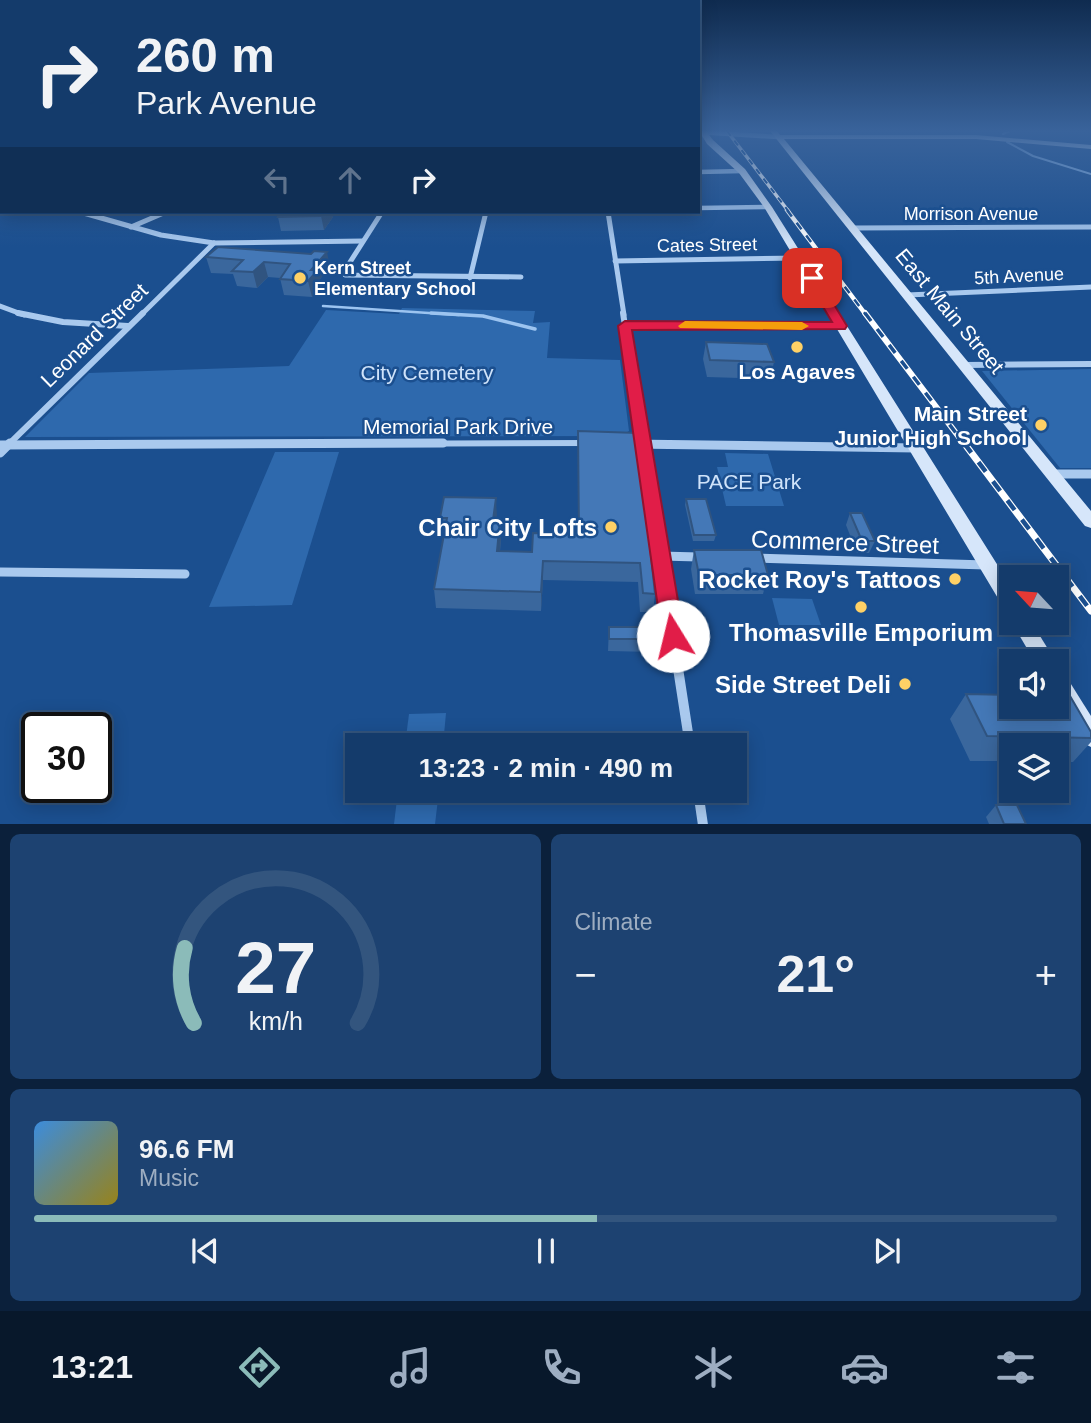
<!DOCTYPE html>
<meta charset="utf-8">
<style>
:root{--surface:#143b6b;--page:#1d4271;--text:#f1f3f6;--muted:#9dadc1;--line:#33557e;--accent:#8bbbb9}
body{margin:0;font-family:Helvetica,sans-serif;background:var(--page);color:var(--text);height:100vh;display:flex;flex-direction:column;font-size:26px;white-space:nowrap}
*{box-sizing:border-box;margin:0}
p{font-size:23px;color:var(--muted)}
.icon{flex:none;width:38px;height:38px;fill:none;stroke:currentColor;stroke-width:2;stroke-linecap:round;stroke-linejoin:round}
.map{position:relative;height:824px;overflow:hidden}
.side{display:flex;flex-direction:column;gap:10px;padding:10px;background:#0b203b;flex:1}
.side>*{flex:none}
.banner{position:absolute;left:0px;top:0px;width:700px;height:214px;box-shadow:0 4px 18px #0003,0 0 0 2px var(--line);background:#143b6b;color:var(--text);overflow:hidden}
.needle{width:46px;rotate:296deg}
.tools{position:absolute;left:999px;top:565px;display:grid;gap:14px}
.tools a{display:grid;place-items:center;width:70px;height:70px;border-radius:0px;background:var(--surface);box-shadow:0 4px 18px #0003,0 0 0 2px var(--line);font-size:35px}
.speed{position:absolute;left:21px;top:712px;display:flex;gap:14px;font-size:35px;font-weight:700;text-align:center}
.speed>*{display:grid;place-content:center;width:91px;height:91px;border-radius:50%;background:var(--surface);box-shadow:0 4px 18px #0003,0 0 0 2px var(--line);line-height:1}
.speed .limit{border:4px solid #111;border-radius:10px;background:#fff;color:#111}
.pin{position:absolute;display:grid;place-items:center;width:60px;height:60px;color:#fff;margin:-30px;border-radius:14px;box-shadow:0 4px 10px #0006}
.me{position:absolute;width:77px;margin:-38px;rotate:351deg;stroke-linejoin:round;filter:drop-shadow(0 0 5px #0008)}
.turn{display:flex;align-items:center;gap:24px;height:147px;padding:0 21px;font-size:32px}
.turn .icon{width:91px;height:91px;stroke-width:2.5}
.turn b{display:block;font-size:49px;line-height:60px}
.lanes{display:flex;align-items:center;height:66px;padding:0 21px;background:#0003;justify-content:center;gap:35px;direction:ltr}
.lanes .off{opacity:.35}
.big{font-size:52px;font-weight:600;line-height:1.1}
.side .widget{flex:1;display:flex;flex-direction:column;justify-content:center;gap:10px;min-width:0;padding:0 24px;border-radius:10px;background:var(--page)}
.side .dial{align-items:center;gap:0}
.dial svg{height:182px;overflow:visible;fill:none;stroke:var(--line);stroke-width:7;stroke-linecap:round;text-anchor:middle}
.dial text{fill:var(--text);stroke:none}
.song{display:flex;align-items:center;gap:21px}
.cover{width:84px;height:84px;border-radius:10px;background:linear-gradient(135deg,hsl(210 70% 55%),hsl(50 70% 35%))}
.played{height:7px;border-radius:4px;background:linear-gradient(90deg,var(--accent) 55%,var(--line) 55%)}
.keys{display:flex;justify-content:space-around;direction:ltr}
.heat{display:flex;justify-content:space-between;align-items:center;font-size:38px;direction:ltr}
.side .tiles{flex:1;display:grid;gap:10px;grid-template-columns:1fr 1fr}
.widget:last-child{grid-column:span 2}
.trip{position:absolute;left:345px;top:733px;width:402px;height:70px;border-radius:0px;background:var(--surface);box-shadow:0 4px 18px #0003,0 0 0 2px var(--line);font-weight:600;line-height:70px;text-align:center}
.dock{display:flex;height:112px;justify-content:space-around;align-items:center;background:#08182b;color:var(--muted)}
.dock .icon{width:49px;height:49px}
.dock .on{color:var(--accent)}
.dock b{font-size:32px;color:var(--text)}
.map>svg:first-child{display:block}
</style>
<div class="map">
<svg width="1091" height="825" viewBox="0 0 1091 825">
<rect width="100%" height="100%" fill="#1b4f8f"/>
<g fill="#2e69ad">
<path d="M 402,308 L 535,311 L 533,323 L 550,322 L 547,358 L 620,360 L 629,431 L 622,435 L 612,436 L 25,437 L 89,373 L 289,366 L 326,310 L 399,314 Z"/>
<path d="M 1091,369 L 1091,468 L 1060,468 L 982,371 Z"/>
<path d="M 275,452 L 339,452 L 292,605 L 209,607 Z"/>
<path d="M 725,453 L 768,454 L 784,506 L 726,506 L 717,467 L 728,467 Z"/>
<path d="M 772,598 L 812,599 L 821,625 L 779,625 Z"/>
<path d="M 446,713 L 443,745 L 405,745 L 409,714 Z"/>
<path d="M 398,791 L 439,791 L 435,824 L 394,824 Z"/>
</g>
<g fill="none" stroke-linecap="round" stroke-linejoin="round">
<g stroke="#9cc4f0" stroke-width="2">
<path d="M 1003,134 L 1010,131"/>
<path d="M 1007,142 L 1033,156 L 1091,174"/>
</g>
<path stroke="#9cc4f0" stroke-width="2.5" d="M 323,306 L 459,315"/>
<path stroke="#9cc4f0" stroke-width="3.5" d="M 431,313 L 483,316 L 535,329"/>
<g stroke="#a9c9ee" stroke-width="4.5">
<path d="M 698,132 L 778,137"/>
<path d="M 698,172 L 742,171"/>
<path d="M 698,208 L 768,207"/>
<path d="M 382,212 L 401,212"/>
</g>
<g stroke="#a9c9ee" stroke-width="5">
<path d="M 80,212 L 161,235 L 214,243 L 363,241"/>
<path d="M 382,212 L 345,270 L 345,275 L 521,277"/>
<path d="M 382,212 L 401,212"/>
<path d="M 608,212 L 624,315"/>
<path d="M 131,227 L 166,212"/>
<path d="M 851,228 L 1091,227"/>
<path d="M 615,261 L 800,258"/>
<path d="M 470,278 L 486,212"/>
<path d="M 907,295 L 1091,287"/>
<path d="M 0,306 L 24,315"/>
<path d="M 141,315 L 214,243"/>
</g>
<g stroke="#a9c9ee" stroke-width="6">
<path d="M 18,313 L 63,322 L 128,326"/>
<path d="M 623,313 L 644,445"/>
<path d="M 625,325 L 841,326"/>
<path d="M 964,365 L 1091,364"/>
<path d="M 631,444 L 719,445"/>
<path d="M 0,445 L 587,443"/>
<path d="M 8,445 L 143,313"/>
</g>
<g stroke="#a9c9ee" stroke-width="9">
<path d="M 644,443 L 669,612"/>
<path d="M 631,444 L 916,448"/>
<path d="M 0,445 L 443,443"/>
<path d="M 0,453 L 10,443"/>
<path d="M 1053,474 L 1091,474"/>
<path d="M 660,556 L 699,557"/>
<path d="M 757,558 L 986,565"/>
<path d="M 0,572 L 185,574"/>
</g>
<g stroke="#a9c9ee" stroke-width="10">
<path d="M 669,610 L 690,746"/>
<path d="M 698,791 L 703,825"/>
</g>
<g fill="#d6e6fa" fill-rule="evenodd">
<path d="M 699,131 L 706,131 L 713,140 L 745,169 L 772,207 L 1012,588 L 1012,613 L 1005,610 L 764,207 L 739,173 L 707,144 Z"/>
<path d="M 770,131 L 777,131 L 780,135 L 976,135 L 1091,145 L 1091,149 L 976,139 L 784,139 L 1091,511 L 1091,528 L 1085,526 Z"/>
<path d="M 1012,623 L 1032,623 L 1056,662 L 1035,662 Z"/>
<path d="M 1057,671 L 1064,673 L 1091,716 L 1091,747 L 1083,743 L 1057,699 Z"/>
</g>
<g stroke="#fff" stroke-width="3.5">
<path id="rail-far3" d="M 727,131 L 789,212"/>
</g>
<g stroke="#fff" stroke-width="4.5">
<path id="rail-far2" d="M 787,210 L 866,315"/>
</g>
<g stroke="#fff" stroke-width="6">
<path id="rail-far1" d="M 865,313 L 965,445"/>
</g>
<g stroke="#fff" stroke-width="7">
<path id="rail" d="M 964,443 L 1091,611"/>
</g>
<use href="#rail-far3" stroke="#1b4f8f" stroke-width="2" stroke-dasharray="6" stroke-linecap="butt"/>
<use href="#rail-far2" stroke="#1b4f8f" stroke-width="2.5" stroke-dasharray="8" stroke-linecap="butt"/>
<use href="#rail-far1" stroke="#1b4f8f" stroke-width="3.5" stroke-dasharray="10" stroke-linecap="butt"/>
<use href="#rail" stroke="#1b4f8f" stroke-width="4.5" stroke-dasharray="12" stroke-linecap="butt"/>
</g>
<g fill="#3a679d">
<path d="M 281,212 L 332,212 L 333,217 L 324,230 L 281,231 L 278,217 Z"/>
<path d="M 311,254 L 330,267 L 320,279 L 321,286 L 312,297 L 284,295 L 280,278 L 268,277 L 257,288 L 237,286 L 233,274 L 211,273 L 206,257 Z"/>
<path d="M 706,342 L 774,362 L 770,379 L 707,377 L 703,359 Z"/>
<path d="M 578,431 L 655,594 L 653,612 L 640,612 L 638,582 L 543,580 L 541,611 L 436,608 L 434,589 L 444,537 L 443,537 L 440,518 L 496,498 L 496,520 L 500,520 L 501,539 L 500,551 L 532,552 L 578,534 Z"/>
<path d="M 686,499 L 716,535 L 714,541 L 693,541 L 685,505 Z"/>
<path d="M 850,513 L 875,541 L 869,553 L 857,553 L 846,525 Z"/>
<path d="M 694,550 L 768,575 L 763,594 L 695,594 L 691,569 Z"/>
<path d="M 609,627 L 655,639 L 653,652 L 608,651 Z"/>
<path d="M 966,694 L 1091,738 L 1091,742 L 1073,762 L 1057,762 L 1057,746 L 1012,746 L 1012,761 L 970,761 L 950,719 Z"/>
<path d="M 996,805 L 1026,824 L 989,824 L 986,817 Z"/>
</g>
<g fill="#305480">
<path d="M 325,212 L 332,212 L 333,217 L 324,230 L 321,216 Z"/>
<path d="M 327,252 L 330,267 L 320,279 L 321,286 L 312,297 L 308,281 L 311,270 Z"/>
<path d="M 264,262 L 268,277 L 257,288 L 253,272 Z"/>
<path d="M 496,498 L 497,517 L 494,539 L 493,520 Z"/>
<path d="M 500,520 L 501,539 L 498,570 L 497,551 Z"/>
<path d="M 543,561 L 543,580 L 541,611 L 541,592 Z"/>
</g>
<g fill="#4478b7" stroke="#305480" stroke-width="2">
<path d="M 281,212 L 325,212 L 321,216 L 278,217 Z"/>
<path d="M 218,247 L 311,254 L 314,251 L 327,252 L 311,270 L 318,270 L 308,281 L 280,279 L 290,264 L 264,262 L 253,272 L 232,271 L 243,260 L 206,257 Z"/>
<path d="M 706,342 L 767,344 L 774,362 L 710,360 Z"/>
<path d="M 578,431 L 638,433 L 655,594 L 643,593 L 640,563 L 543,561 L 541,592 L 434,589 L 447,518 L 440,518 L 444,497 L 496,498 L 493,520 L 500,520 L 497,551 L 532,552 L 533,533 L 579,534 Z"/>
<path d="M 686,499 L 706,499 L 716,535 L 694,535 Z"/>
<path d="M 850,513 L 862,513 L 875,541 L 862,541 Z"/>
<path d="M 694,550 L 761,550 L 768,575 L 699,575 Z"/>
<path d="M 609,627 L 654,627 L 655,639 L 609,639 Z"/>
<path d="M 966,694 L 1012,695 L 1012,707 L 1057,707 L 1057,696 L 1070,696 L 1091,732 L 1091,738 L 987,736 Z"/>
<path d="M 996,805 L 1017,805 L 1026,824 L 1004,824 Z"/>
</g>
<linearGradient id="sky" x2="0" y2="1"><stop stop-color="#0f2b4f"/><stop offset="0.53" stop-color="#39639b"/><stop offset="1" stop-color="#39639b" stop-opacity="0"/></linearGradient>
<rect width="1091" height="247" fill="url(#sky)"/>
<path fill="#e11d48" stroke="#92132f" stroke-width="2" d="M 812,274 L 818,278 L 847,326 L 845,329 L 632,330 L 684,636 L 681,642 L 673,645 L 665,642 L 662,636 L 618,326 L 625,321 L 832,322 L 806,278 Z"/>
<path fill="#f59e0b" d="M 685,321 L 802,322 L 809,326 L 802,330 L 680,328 L 678,326 Z"/>
<g fill="#ffd166" stroke="#1b4f8f" stroke-width="2.5">
<circle cx="300" cy="278" r="7"/>
<circle cx="797" cy="347" r="7"/>
<circle cx="1041" cy="425" r="7"/>
<circle cx="611" cy="527" r="7"/>
<circle cx="955" cy="579" r="7"/>
<circle cx="861" cy="607" r="7"/>
<circle cx="905" cy="684" r="7"/>
</g>
<g text-anchor="middle" dominant-baseline="central" stroke-width="5" stroke-linejoin="round" paint-order="stroke">
<g font-size="18" fill="#fff" stroke="#1b4f8f">
<text x="971" y="214">Morrison Avenue</text>
<text transform="translate(707 245) rotate(-1)">Cates Street</text>
<text transform="translate(1019 276) rotate(-3)">5th Avenue</text>
</g>
<g font-size="18" font-weight="bold" fill="#fff" stroke="#1b4f8f" text-anchor="start">
<text x="314" y="268">Kern Street<tspan x="314" dy="21">Elementary School</tspan></text>
</g>
<g font-size="21" fill="#fff" stroke="#1b4f8f">
<text transform="translate(950 311) rotate(50)">East Main Street</text>
<text transform="translate(94 335) rotate(-44)">Leonard Street</text>
<text x="458" y="426">Memorial Park Drive</text>
</g>
<g font-size="21" font-weight="bold" fill="#fff" stroke="#1b4f8f">
<text x="797" y="371">Los Agaves</text>
<text x="1027" y="413" text-anchor="end">Main Street<tspan x="1027" dy="24">Junior High School</tspan></text>
</g>
<g font-size="21" fill="#cfe3fa" stroke="#1b4f8f">
<text x="427" y="372">City Cemetery</text>
<text x="749" y="481">PACE Park</text>
</g>
<g font-size="24" font-weight="bold" fill="#fff" stroke="#1b4f8f" text-anchor="end">
<text x="597" y="527">Chair City Lofts</text>
<text x="941" y="579">Rocket Roy's Tattoos</text>
<text x="861" y="632" text-anchor="middle">Thomasville Emporium</text>
<text x="891" y="684">Side Street Deli</text>
</g>
<g font-size="24" fill="#fff" stroke="#1b4f8f">
<text transform="translate(845 542) rotate(2)">Commerce Street</text>
</g>
</g>
</svg>
<div class="tools">
<a><svg class="needle" viewBox="-14 -14 28 28"><path d="M0-13l5 13h-10z" fill="#e53935"/><path d="M0 13l5-13h-10z" fill="#9dadc1"/></svg></a>
<a><svg class="icon" aria-label="sound" viewBox="0 0 24 24"><path d="M4 9h4l5-4v14l-5-4H4zM17 9q2 3 0 6"/></svg></a>
<a><svg class="icon" aria-label="layers" viewBox="0 0 24 24"><path d="M12 4l9 5-9 5-9-5zM3 14l9 5 9-5"/></svg></a>
</div>
<div class="speed"><div class="limit">30</div></div>
<div class="pin" style="left:812px;top:278px;background:#d93025"><svg class="icon" aria-label="arrive" viewBox="0 0 24 24"><path d="M6 21V4h12l-3 4 3 4H6"/></svg></div>
<svg class="me" style="left:673px;top:636px" viewBox="-20 -20 40 40"><circle r="19" fill="#fff"/><path d="M0-13L10 11 0 6-10 11z" fill="#e11d48"/></svg>
<div class="trip">13:23 · 2 min · 490 m</div>
<div class="banner">
<div class="turn"><svg class="icon" aria-label="right" viewBox="0 0 24 24"><path d="M7 20v-9h11M14 6l5 5-5 5"/></svg><div><b>260 m</b>Park Avenue</div></div>
<div class="lanes"><svg class="icon off" aria-label="left" viewBox="0 0 24 24"><path d="M17 20v-9H6M10 6l-5 5 5 5"/></svg><svg class="icon off" aria-label="ahead" viewBox="0 0 24 24"><path d="M12 20V5M6 11l6-6 6 6"/></svg><svg class="icon" aria-label="right" viewBox="0 0 24 24"><path d="M7 20v-9h11M14 6l5 5-5 5"/></svg></div>
</div>
</div>
<section class="side">
<div class="tiles">
<div class="widget dial"><svg viewBox="0 0 100 80">
<path d="M14 69A42 42 0 1 1 86 69"/>
<path d="M14 69A42 42 0 0 1 10 36" stroke="#8bbbb9"/>
<text x="50" y="56" font-size="32" font-weight="700">27</text>
<text x="50" y="72" font-size="11">km/h</text>
</svg></div>
<div class="widget"><p>Climate</p>
<div class="heat"><a>−</a><b class="big">21°</b><a>+</a></div>
</div>
<div class="widget">
<div class="song"><i class="cover"></i><div><b>96.6 FM</b><p>Music</p></div></div>
<div class="played"></div>
<div class="keys"><svg class="icon" aria-label="previous" viewBox="0 0 24 24"><path d="M18 5L8 12l10 7zM5 5v14"/></svg><svg class="icon" aria-label="pause" viewBox="0 0 24 24"><path d="M8 5v14M16 5v14"/></svg><svg class="icon" aria-label="next" viewBox="0 0 24 24"><path d="M6 5l10 7-10 7zM19 5v14"/></svg></div>
</div>
</div>
</section>
<nav class="dock">
<b>13:21</b>
<svg class="icon on" aria-label="directions" viewBox="0 0 24 24"><path d="M12 3l9 9-9 9-9-9zM9 14v-3h6M13 9l2 2-2 2"/></svg>
<svg class="icon" aria-label="music" viewBox="0 0 24 24"><path d="M9 18V5l10-2v13"/><circle cx="6" cy="18" r="3"/><circle cx="16" cy="16" r="3"/></svg>
<svg class="icon" aria-label="phone" viewBox="0 0 24 24"><path d="M5 4h4l2 5-3 2q2 4 5 5l2-3 5 2v4C11 20 4 13 5 4z"/></svg>
<svg class="icon" aria-label="climate" viewBox="0 0 24 24"><path d="M12 3v18M4 7l16 10M4 17L20 7"/></svg>
<svg class="icon" aria-label="car" viewBox="0 0 24 24"><path d="M5 17H2v-5l4-1 3-4h7l3 4 3 1v5h-3M9 17h6M6 11h13"/><circle cx="7" cy="17" r="2"/><circle cx="17" cy="17" r="2"/></svg>
<svg class="icon" aria-label="filters" viewBox="0 0 24 24"><path d="M4 7h16M4 17h16"/><circle cx="9" cy="7" r="2"/><circle cx="15" cy="17" r="2"/></svg>
</nav>
